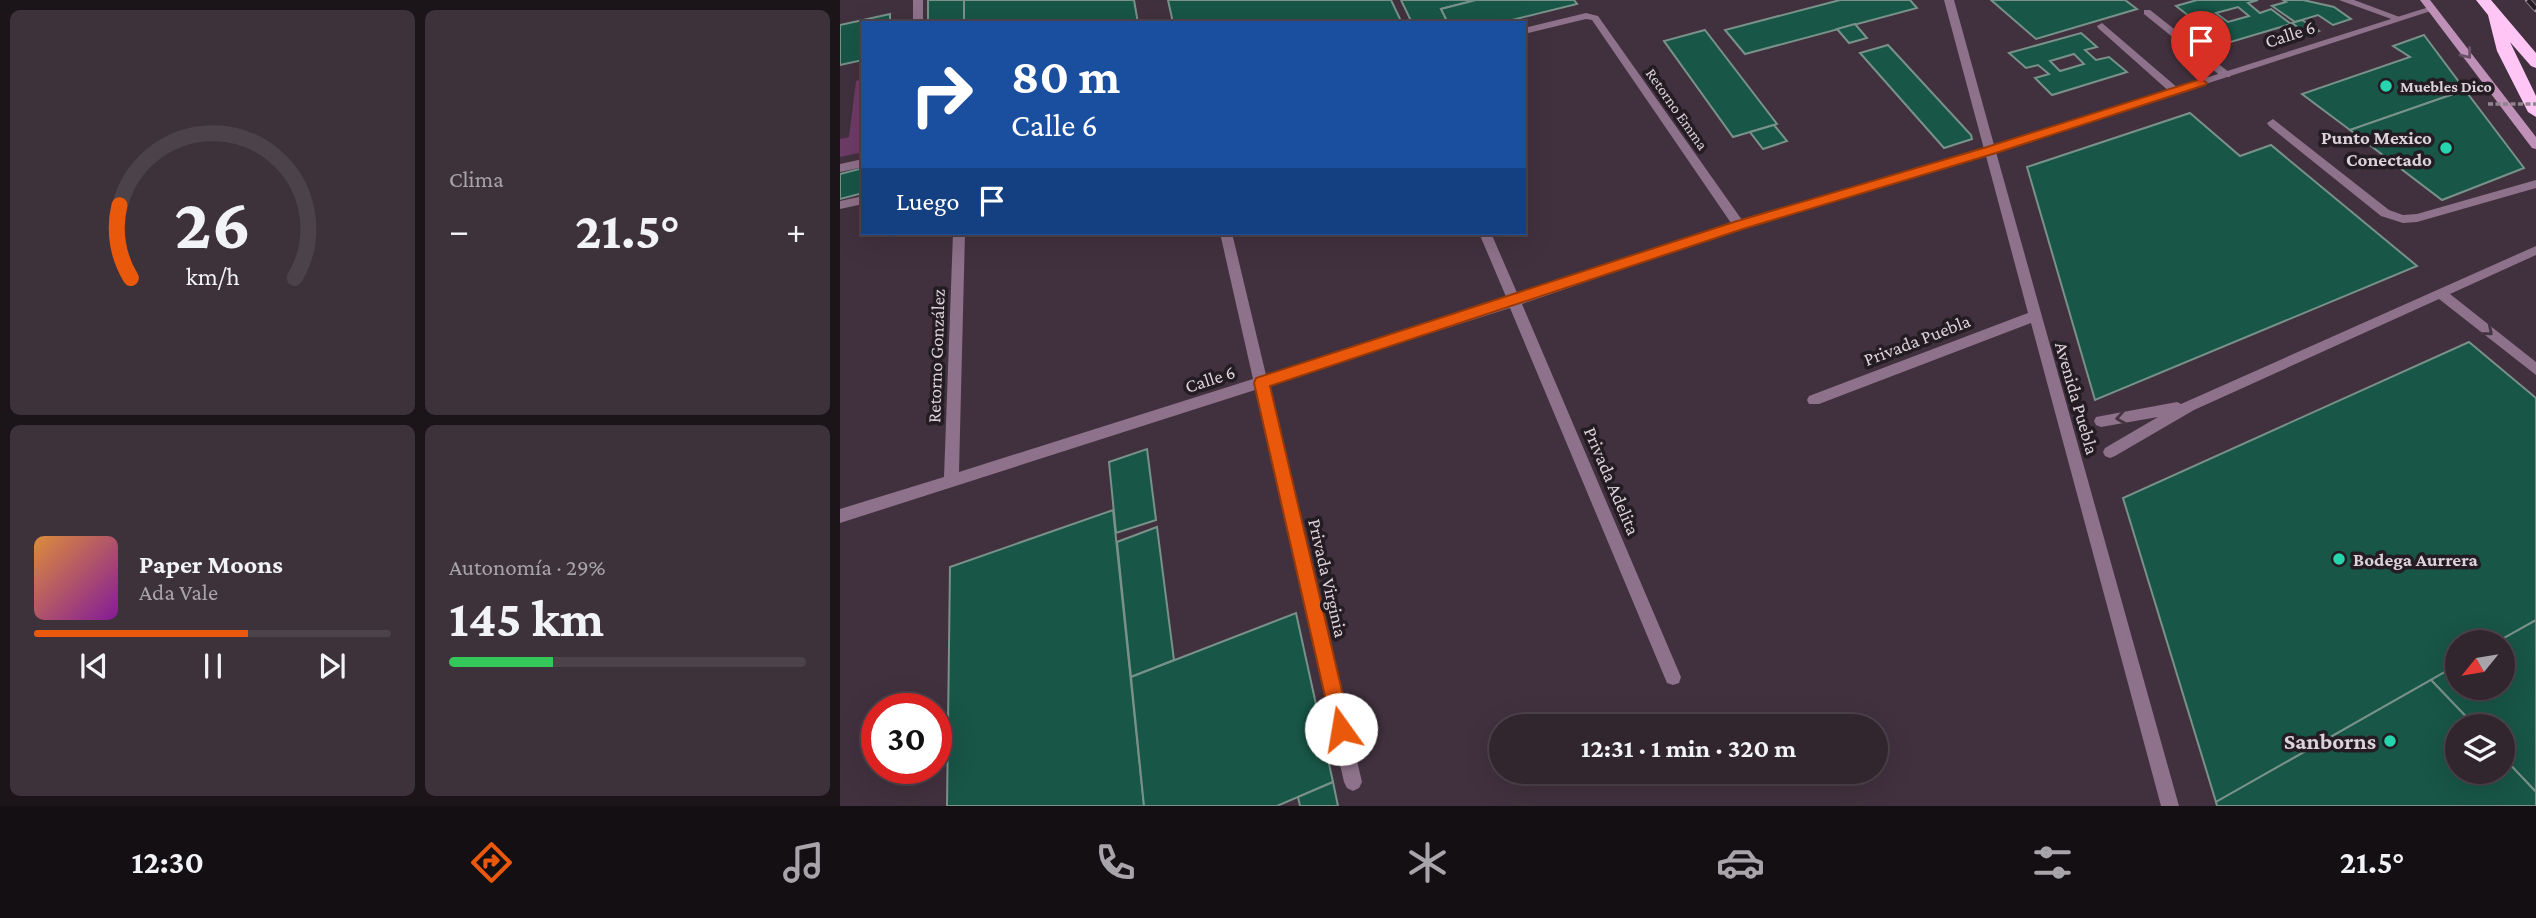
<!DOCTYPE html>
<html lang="es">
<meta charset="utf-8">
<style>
:root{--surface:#31252e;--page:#3d313a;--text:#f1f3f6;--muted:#a8a5aa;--line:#4c424a;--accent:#ea580c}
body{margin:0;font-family:"Crimson Pro",serif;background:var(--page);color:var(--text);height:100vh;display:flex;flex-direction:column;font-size:26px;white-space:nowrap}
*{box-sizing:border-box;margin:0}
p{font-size:23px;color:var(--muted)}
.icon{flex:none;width:38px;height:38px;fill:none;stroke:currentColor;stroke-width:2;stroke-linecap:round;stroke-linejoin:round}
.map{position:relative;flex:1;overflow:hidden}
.side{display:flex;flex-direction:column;gap:10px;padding:10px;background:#1b1419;width:840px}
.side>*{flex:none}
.banner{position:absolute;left:21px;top:21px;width:665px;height:214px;border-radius:0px;box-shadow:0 7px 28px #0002,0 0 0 2px var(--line);background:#1a4fa0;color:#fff;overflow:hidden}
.needle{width:46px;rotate:240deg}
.controls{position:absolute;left:1605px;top:630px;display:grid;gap:14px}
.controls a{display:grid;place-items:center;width:70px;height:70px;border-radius:50%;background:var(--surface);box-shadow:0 7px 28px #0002,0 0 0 2px var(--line);font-size:35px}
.speed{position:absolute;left:21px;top:693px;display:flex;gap:14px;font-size:35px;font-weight:700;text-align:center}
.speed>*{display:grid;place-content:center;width:91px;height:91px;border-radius:50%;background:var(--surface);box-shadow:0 7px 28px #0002,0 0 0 2px var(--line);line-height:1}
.speed .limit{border:10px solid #d22;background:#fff;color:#111}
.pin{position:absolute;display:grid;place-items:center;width:60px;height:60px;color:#fff;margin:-72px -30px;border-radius:50% 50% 50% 0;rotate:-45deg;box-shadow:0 0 7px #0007}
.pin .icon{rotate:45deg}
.me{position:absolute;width:77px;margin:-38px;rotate:347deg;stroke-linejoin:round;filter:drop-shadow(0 0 5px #0008)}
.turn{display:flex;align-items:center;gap:24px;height:147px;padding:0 35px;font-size:32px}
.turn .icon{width:91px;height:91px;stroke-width:2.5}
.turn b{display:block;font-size:49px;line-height:60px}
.then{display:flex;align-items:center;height:66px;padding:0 35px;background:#0003;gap:14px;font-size:26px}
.big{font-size:52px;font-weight:700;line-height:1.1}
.side .widget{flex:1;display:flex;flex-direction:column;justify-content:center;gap:10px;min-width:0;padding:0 24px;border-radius:10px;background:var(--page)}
.side .dial{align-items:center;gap:0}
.dial svg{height:182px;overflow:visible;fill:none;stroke:var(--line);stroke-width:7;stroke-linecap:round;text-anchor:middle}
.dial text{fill:var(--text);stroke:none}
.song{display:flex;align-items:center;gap:21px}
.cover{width:84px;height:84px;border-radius:10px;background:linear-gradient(135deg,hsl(30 70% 55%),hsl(290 70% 35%))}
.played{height:7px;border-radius:4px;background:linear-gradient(90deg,var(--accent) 60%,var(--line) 60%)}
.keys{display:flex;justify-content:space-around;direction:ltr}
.heat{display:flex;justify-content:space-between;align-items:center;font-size:38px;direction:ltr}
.charge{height:10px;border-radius:5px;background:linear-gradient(90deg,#34c759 29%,var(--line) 0)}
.side .tiles{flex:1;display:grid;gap:10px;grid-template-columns:repeat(2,1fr)}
.trip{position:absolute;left:649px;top:714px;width:399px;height:70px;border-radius:35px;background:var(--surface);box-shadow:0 7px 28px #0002,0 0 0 2px var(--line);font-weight:700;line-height:70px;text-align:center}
.menu{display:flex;height:112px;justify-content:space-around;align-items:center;background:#140f12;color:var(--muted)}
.menu .icon{width:49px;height:49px}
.menu .active{color:var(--accent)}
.menu b{font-size:32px;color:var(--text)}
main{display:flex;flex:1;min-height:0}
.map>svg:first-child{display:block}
</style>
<main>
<section class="side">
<div class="tiles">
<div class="widget dial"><svg viewBox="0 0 100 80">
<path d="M14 69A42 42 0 1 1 86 69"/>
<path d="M14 69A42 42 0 0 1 9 37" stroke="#ea580c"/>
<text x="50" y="56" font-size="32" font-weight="700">26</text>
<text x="50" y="72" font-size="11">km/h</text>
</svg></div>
<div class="widget"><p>Clima</p>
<div class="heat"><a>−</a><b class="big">21.5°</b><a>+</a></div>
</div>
<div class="widget">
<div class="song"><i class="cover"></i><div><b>Paper Moons</b><p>Ada Vale</p></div></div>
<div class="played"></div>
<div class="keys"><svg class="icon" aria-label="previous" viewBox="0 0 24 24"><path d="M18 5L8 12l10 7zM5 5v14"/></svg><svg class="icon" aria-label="pause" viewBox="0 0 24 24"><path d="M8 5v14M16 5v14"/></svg><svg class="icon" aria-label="next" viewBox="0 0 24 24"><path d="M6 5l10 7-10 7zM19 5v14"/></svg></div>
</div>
<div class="widget"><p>Autonomía · 29%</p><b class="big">145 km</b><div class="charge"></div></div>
</div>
</section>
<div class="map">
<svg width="1696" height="806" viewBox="0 0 1696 806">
<rect width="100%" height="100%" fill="#41313e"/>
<path fill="#6d3c67" d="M 23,79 L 23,152 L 0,157 L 0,139 L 9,137 L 16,81 Z"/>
<g fill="#185647" stroke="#789189" stroke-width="2" fill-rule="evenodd">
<rect x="88" y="0" width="36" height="23"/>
<path d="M 124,0 L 294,0 L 298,23 L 124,23 Z"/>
<path d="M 328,0 L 551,0 L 562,23 L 333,23 Z"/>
<path d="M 561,0 L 636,0 L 601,9 L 608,23 L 572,23 Z"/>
<path d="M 636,0 L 734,0 L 737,4 L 660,23 L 608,23 L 601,9 Z"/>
<path d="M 1000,0 L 1070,0 L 1077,8 L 905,54 L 885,30 Z"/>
<path d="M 1151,0 L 1285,0 L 1297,9 L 1196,39 Z"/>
<path d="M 1357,0 L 1418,0 L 1408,3 L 1420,13 L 1431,9 L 1451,24 L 1384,44 L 1365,29 L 1377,25 L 1366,16 L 1354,20 L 1336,6 ZM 1398,7 L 1409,16 L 1388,22 L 1376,13 Z"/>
<path d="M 1443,0 L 1463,0 L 1494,7 L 1511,19 L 1493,25 L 1478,15 L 1455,22 L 1432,6 L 1446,2 Z"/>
<path d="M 50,14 L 50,23 L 23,23 L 23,60 L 0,65 L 0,25 Z"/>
<path d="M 1462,20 L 1479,31 L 1468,35 L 1452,23 Z"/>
<path d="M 1015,24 L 1027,38 L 1009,43 L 997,29 Z"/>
<path d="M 865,30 L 937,124 L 893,137 L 824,41 Z"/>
<path d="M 1241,33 L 1257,47 L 1245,50 L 1256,60 L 1269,57 L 1287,72 L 1212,95 L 1195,78 L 1209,74 L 1198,65 L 1186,68 L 1169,53 ZM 1234,54 L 1244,64 L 1220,71 L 1210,61 Z"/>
<path d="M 1584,35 L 1625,90 L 1510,130 L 1462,94 L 1570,57 L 1553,46 Z"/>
<path d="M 1048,45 L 1131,135 L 1132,139 L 1104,148 L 1020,53 Z"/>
<path d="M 1625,90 L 1684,168 L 1602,200 L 1510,130 Z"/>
<path d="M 1350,113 L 1400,156 L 1431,145 L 1577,266 L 1255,400 L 1187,167 Z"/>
<path d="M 934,125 L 947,141 L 923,149 L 910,132 Z"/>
<path d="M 23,168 L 23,193 L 0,199 L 0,174 Z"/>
<path d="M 1629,342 L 1696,398 L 1696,620 L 1657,642 L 1617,642 L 1617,665 L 1376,802 L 1283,498 Z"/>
<path d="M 307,449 L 316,520 L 276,533 L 269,462 Z"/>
<path d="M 273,510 L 304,806 L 107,806 L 110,567 Z"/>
<path d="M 317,527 L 334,660 L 291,677 L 277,542 Z"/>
<path d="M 456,613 L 493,782 L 437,806 L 304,806 L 291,677 Z"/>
<path d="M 1696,620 L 1696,792 L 1662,756 L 1662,726 L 1635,726 L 1591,680 L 1617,665 L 1617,688 L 1662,688 L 1662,642 L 1657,642 Z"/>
<path d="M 1591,680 L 1635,726 L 1617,726 L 1617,772 L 1662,772 L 1662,756 L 1696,792 L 1696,806 L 1377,806 L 1376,802 Z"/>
<path d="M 493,782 L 498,806 L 460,806 L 458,797 Z"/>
</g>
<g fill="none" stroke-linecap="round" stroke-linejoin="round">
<g fill="#8e718a" fill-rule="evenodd">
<rect x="73" y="0" width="10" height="23"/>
<path d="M 1499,0 L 1514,0 L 1565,19 L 1557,21 Z"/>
<path d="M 1304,10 L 1310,10 L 1390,73 L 1390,77 L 1382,77 L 1304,14 Z"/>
<path d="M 1262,23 L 1339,89 L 1339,93 L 1331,93 L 1258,28 L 1257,26 Z"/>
<path d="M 1433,119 L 1549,210 L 1563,215 L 1577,214 L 1696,180 L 1696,188 L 1577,222 L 1563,223 L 1541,216 L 1429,126 L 1427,123 Z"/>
<path d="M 23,159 L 23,167 L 0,172 L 0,164 Z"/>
<path d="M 1696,246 L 1696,255 L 1610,294 L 1696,362 L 1696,375 L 1599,299 L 1354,410 L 1275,456 L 1270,458 L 1265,456 L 1263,452 L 1265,448 L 1318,417 L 1261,427 L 1256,425 L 1254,421 L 1256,417 L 1337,402 L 1341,404 Z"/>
</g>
<g fill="#8e718a" fill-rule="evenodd">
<path d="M 1104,0 L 1114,0 L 1154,145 L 1589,7 L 1597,9 L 1156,152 L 1339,806 L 1321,806 L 1191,323 L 979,404 L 969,404 L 967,400 L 969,396 L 1188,313 L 1146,156 L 903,228 L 682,304 L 841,677 L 839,683 L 833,685 L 827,683 L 670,308 L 428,385 L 522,782 L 519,788 L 513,791 L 507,788 L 504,782 L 415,390 L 0,523 L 0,509 L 104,477 L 113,233 L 125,233 L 119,472 L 413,379 L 380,233 L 392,233 L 426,375 L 667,299 L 639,233 L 651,233 L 678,295 L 891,223 L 752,20 L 746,19 L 684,34 L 684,28 L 746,13 L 758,16 L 902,220 L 1144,149 Z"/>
<path d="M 23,196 L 23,204 L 0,209 L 0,201 Z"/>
</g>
<path fill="#bf91b8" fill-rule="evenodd" d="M 1580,0 L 1590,0 L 1696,137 L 1696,149 L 1692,148 Z"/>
<path fill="#ffc5f5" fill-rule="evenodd" d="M 1636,0 L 1651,0 L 1696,53 L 1696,68 L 1691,66 L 1670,42 L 1696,96 L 1696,117 L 1688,112 L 1657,51 L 1648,15 Z"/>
<g stroke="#a0939d" stroke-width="6">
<path id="rail" d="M 1688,0 L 1696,9"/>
</g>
<use href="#rail" stroke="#231c22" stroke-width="4.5" stroke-dasharray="12" stroke-linecap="butt"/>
<path stroke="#90848e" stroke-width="3.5" stroke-dasharray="5 2.5" stroke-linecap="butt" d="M 1648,104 L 1696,104"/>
</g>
<defs><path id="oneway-chevron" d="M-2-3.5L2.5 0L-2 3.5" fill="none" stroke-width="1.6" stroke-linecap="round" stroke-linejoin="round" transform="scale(1.75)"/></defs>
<use stroke="#695166" href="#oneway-chevron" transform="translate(1627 54) rotate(52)"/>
<g stroke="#433641">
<use href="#oneway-chevron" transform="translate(1648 331) rotate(39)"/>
<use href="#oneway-chevron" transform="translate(1281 418) rotate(170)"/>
</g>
<path fill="#ea580c" stroke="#983908" stroke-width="2" d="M 1361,79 L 1367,83 L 1365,85 L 1156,153 L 903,229 L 430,386 L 511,729 L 508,736 L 501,739 L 494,736 L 414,383 L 416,378 L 894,222 L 1147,147 Z"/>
<g fill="#25d5ae" stroke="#231c22" stroke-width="2.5">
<circle cx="1546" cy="86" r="7"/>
<circle cx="1606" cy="148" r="7"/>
<circle cx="1499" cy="559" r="7"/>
<circle cx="1550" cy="741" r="7"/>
</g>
<g text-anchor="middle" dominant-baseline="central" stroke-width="7" stroke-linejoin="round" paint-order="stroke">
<g font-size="16" font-weight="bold" fill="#dcd2da" stroke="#231c22" text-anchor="start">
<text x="1560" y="86">Muebles Dico</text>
</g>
<g font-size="16" fill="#dcd2da" stroke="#231c22">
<text transform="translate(837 109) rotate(55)">Retorno Emma</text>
</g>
<g font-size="19" fill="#dcd2da" stroke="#231c22">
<text transform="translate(1450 34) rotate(-18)">Calle 6</text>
<text transform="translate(1077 340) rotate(-21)">Privada Puebla</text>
<text transform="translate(96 356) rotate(-88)">Retorno González</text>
<text transform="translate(370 379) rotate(-18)">Calle 6</text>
<text transform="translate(1237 398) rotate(74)">Avenida Puebla</text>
<text transform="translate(772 481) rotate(67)">Privada Adelita</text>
<text transform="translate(488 578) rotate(77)">Privada Virginia</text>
</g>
<g font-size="19" font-weight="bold" fill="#dcd2da" stroke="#231c22" text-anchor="end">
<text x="1592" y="137">Punto Mexico<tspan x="1592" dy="22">Conectado</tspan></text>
<text x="1513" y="559" text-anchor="start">Bodega Aurrera</text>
</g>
<g font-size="23" font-weight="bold" fill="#dcd2da" stroke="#231c22" text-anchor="end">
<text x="1536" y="741">Sanborns</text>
</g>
</g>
</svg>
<div class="controls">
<a><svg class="needle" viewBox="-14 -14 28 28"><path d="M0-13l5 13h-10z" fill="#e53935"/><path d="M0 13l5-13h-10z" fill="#a8a5aa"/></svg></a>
<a><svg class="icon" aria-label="layers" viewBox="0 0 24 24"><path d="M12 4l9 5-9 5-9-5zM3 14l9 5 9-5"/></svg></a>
</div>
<div class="speed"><div class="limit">30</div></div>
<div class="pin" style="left:1361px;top:83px;background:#d93025"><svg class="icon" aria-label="arrive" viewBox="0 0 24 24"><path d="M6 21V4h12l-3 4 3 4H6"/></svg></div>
<svg class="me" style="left:501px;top:729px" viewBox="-20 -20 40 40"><circle r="19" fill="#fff"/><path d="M0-13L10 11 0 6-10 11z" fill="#ea580c"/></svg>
<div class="trip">12:31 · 1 min · 320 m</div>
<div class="banner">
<div class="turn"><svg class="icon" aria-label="right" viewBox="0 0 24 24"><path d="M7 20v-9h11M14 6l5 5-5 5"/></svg><div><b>80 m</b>Calle 6</div></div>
<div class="then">Luego<svg class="icon" aria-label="arrive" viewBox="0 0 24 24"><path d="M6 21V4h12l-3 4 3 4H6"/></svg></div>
</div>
</div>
</main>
<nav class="menu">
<b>12:30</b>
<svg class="icon active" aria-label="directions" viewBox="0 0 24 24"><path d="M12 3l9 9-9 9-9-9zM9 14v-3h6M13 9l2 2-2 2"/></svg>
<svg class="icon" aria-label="music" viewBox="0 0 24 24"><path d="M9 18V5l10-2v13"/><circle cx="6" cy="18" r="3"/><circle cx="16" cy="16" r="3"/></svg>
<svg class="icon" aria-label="phone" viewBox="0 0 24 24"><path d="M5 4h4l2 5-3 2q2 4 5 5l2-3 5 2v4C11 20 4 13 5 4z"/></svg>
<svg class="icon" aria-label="climate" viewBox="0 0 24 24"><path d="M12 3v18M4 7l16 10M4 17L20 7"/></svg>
<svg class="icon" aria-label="car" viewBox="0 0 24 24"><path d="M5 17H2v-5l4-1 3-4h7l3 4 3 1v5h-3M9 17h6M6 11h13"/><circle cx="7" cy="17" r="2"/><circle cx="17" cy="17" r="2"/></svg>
<svg class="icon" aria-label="filters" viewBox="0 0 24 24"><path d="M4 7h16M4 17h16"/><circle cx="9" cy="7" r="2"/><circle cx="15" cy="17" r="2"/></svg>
<b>21.5°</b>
</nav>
